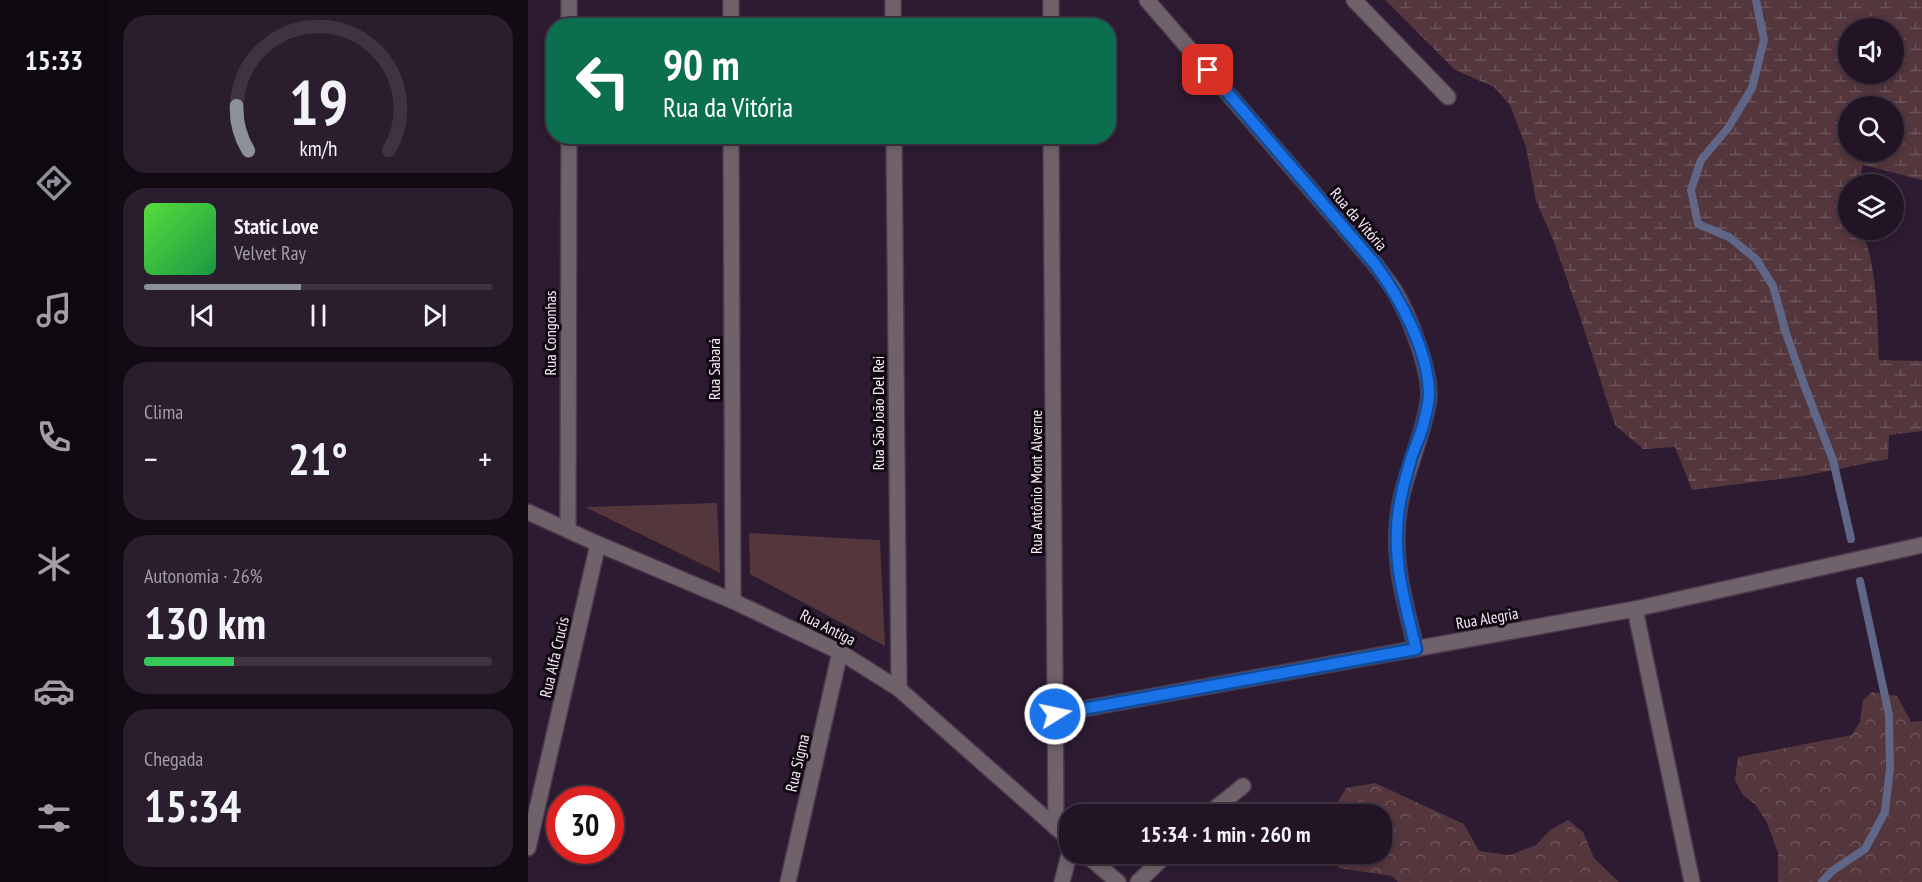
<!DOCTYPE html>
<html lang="pt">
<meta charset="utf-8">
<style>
:root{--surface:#221425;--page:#2a1d2d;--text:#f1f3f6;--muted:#a29ea7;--line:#3f3342;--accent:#8c9099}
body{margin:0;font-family:"PT Sans Narrow",sans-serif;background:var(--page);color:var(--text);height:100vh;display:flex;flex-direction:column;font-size:22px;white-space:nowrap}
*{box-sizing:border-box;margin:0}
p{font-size:20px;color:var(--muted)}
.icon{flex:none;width:33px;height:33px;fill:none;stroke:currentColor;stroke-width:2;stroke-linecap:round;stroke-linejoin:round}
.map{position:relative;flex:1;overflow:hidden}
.side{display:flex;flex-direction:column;gap:15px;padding:15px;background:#130b14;width:420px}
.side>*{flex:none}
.top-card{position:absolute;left:18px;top:18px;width:570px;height:126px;border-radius:24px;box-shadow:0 3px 9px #0003,0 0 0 2px var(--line);background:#0b6e4f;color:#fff;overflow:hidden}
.controls{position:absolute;left:1310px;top:18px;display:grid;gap:12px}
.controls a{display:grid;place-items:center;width:66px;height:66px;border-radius:50%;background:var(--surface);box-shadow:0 3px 9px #0003,0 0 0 2px var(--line);font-size:30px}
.speed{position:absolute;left:18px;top:786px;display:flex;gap:12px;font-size:30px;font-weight:700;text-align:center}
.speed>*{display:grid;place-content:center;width:78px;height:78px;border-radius:50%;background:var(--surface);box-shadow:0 3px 9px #0003,0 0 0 2px var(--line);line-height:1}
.speed .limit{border:9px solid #d22;background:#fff;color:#111}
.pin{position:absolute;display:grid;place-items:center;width:51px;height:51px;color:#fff;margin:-26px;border-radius:12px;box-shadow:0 3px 9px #0006}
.me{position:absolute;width:66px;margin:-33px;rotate:80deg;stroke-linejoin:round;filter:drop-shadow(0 0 4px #0008)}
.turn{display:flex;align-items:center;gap:21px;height:126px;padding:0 18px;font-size:27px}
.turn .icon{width:78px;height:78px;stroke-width:2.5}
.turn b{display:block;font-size:42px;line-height:51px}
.big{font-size:45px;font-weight:700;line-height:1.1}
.side .tile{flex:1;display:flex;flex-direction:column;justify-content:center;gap:9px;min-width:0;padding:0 21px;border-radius:24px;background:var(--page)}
.side .dial{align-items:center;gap:0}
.dial svg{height:156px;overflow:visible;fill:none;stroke:var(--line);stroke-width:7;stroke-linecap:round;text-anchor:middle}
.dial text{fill:var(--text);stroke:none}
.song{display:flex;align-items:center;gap:18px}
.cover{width:72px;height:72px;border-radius:9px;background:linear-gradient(135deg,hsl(110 70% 55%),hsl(140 70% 35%))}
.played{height:6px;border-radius:3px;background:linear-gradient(90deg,var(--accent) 45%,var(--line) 45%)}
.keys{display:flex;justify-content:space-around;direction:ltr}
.heat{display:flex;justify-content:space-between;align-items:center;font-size:33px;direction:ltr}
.charge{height:9px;border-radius:4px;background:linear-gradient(90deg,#34c759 26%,var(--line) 0)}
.trip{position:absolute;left:531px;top:804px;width:333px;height:60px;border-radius:24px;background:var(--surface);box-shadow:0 3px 9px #0003,0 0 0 2px var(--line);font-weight:700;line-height:60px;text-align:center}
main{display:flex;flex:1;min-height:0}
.tabs{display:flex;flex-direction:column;width:108px;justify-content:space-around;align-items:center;background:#0e080f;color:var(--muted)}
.tabs .icon{width:42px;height:42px}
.tabs .on{color:var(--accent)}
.tabs b{font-size:27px;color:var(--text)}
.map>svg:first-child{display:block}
</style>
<main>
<nav class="tabs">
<b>15:33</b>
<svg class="icon on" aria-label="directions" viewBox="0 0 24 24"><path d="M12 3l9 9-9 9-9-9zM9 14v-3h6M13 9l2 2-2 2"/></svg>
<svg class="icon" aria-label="music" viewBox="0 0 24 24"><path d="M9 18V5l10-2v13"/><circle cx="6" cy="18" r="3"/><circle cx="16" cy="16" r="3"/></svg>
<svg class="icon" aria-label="phone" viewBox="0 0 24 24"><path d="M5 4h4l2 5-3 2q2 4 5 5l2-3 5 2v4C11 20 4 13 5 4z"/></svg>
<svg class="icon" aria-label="climate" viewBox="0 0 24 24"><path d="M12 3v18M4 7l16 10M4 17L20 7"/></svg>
<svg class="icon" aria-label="car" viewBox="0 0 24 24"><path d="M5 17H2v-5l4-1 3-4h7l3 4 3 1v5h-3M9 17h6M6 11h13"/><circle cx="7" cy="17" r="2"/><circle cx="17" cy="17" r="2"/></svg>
<svg class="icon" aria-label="filters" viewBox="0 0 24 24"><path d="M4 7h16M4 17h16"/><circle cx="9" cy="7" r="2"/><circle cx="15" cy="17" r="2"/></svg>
</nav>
<section class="side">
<div class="tile dial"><svg viewBox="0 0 100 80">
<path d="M14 69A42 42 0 1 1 86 69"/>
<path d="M14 69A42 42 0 0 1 8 46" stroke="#8c9099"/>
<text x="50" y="56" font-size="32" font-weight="700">19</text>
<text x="50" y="72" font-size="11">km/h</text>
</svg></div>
<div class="tile">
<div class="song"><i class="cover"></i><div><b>Static Love</b><p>Velvet Ray</p></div></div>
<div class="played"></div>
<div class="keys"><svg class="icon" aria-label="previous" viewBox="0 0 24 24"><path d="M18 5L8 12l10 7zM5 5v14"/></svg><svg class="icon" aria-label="pause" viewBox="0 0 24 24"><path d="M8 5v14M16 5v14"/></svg><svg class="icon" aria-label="next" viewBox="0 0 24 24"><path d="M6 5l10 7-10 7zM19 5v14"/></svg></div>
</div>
<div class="tile"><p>Clima</p>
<div class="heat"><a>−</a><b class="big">21°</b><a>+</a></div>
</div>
<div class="tile"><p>Autonomia · 26%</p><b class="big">130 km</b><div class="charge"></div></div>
<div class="tile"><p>Chegada</p><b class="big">15:34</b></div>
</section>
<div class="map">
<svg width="1394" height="882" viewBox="0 0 1394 882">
<defs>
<pattern id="forest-crowns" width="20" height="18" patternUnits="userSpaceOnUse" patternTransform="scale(1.5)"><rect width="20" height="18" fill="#54363d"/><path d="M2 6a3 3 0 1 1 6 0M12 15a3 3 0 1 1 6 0" fill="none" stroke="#6d535a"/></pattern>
<pattern id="wetland-marsh" width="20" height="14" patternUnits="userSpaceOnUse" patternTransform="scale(1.5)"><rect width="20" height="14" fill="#54363d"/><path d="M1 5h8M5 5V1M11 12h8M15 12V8" fill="none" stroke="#6d535a"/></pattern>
</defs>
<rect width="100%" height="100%" fill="#2d1b31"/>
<g fill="url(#forest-crowns)">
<path d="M 1344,692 L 1369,696 L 1383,722 L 1394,721 L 1394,882 L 1250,882 L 1250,853 L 1239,823 L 1227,804 L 1215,795 L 1207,780 L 1210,757 L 1324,735 L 1332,722 L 1335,700 Z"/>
<path d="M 847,783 L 936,824 L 951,851 L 982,855 L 1008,845 L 1022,830 L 1040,820 L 1055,832 L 1066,858 L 1091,882 L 870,882 L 864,876 L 811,868 L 803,854 L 854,854 L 854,814 L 809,814 L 809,803 L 818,788 Z"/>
</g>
<path fill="url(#wetland-marsh)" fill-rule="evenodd" d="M 857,0 L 1394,0 L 1394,180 L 1335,165 L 1330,184 L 1320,184 L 1320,230 L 1334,230 C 1350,272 1349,316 1351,360 L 1394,361 L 1394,431 L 1361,435 L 1360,459 L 1275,476 L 1164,490 L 1147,447 L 1115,449 L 1087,425 L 1050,311 L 1026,242 L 1008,201 L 998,147 L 982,105 L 966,87 L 927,70 ZM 1320,28 L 1365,28 L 1365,74 L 1320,74 ZM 1320,106 L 1365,106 L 1365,152 L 1320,152 Z"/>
<g fill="#54363d">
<path d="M 189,503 L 192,573 L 57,507 Z"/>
<path d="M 221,533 L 352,540 L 357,646 L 222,574 Z"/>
</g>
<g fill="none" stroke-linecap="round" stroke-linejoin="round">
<g stroke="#606687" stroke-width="8">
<path d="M 1228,0 L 1236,40 L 1224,88 L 1200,128 L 1173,160 L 1163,190 L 1170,224 L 1201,237 L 1228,259 L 1245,286 L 1258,333 L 1278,390 L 1305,460 L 1323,539"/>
<path d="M 1294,882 L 1304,871 L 1337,849 L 1357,812 L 1362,768 L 1361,715 L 1332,581"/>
</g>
<g stroke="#4a384d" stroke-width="18">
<g id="street">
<path d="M 203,0 L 203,26"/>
<path d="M 365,0 L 365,26"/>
<path d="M 523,0 L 523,26"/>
<path d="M 619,0 L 847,264 C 853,272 860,281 866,290 C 881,315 900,364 901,393 C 901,405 897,418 894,429 C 884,464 870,494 869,531 C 867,571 879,610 888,649"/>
<path d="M 826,0 L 920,97"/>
<path d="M 41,26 L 41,0"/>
<path d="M 203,136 L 205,601"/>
<path d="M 366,136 L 371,689"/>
<path d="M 523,136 L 528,828"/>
<path d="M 0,512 L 70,544 L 205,601 L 312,652 L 371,689 L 542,840"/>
<path d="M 40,530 L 41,136"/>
<path d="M 1107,609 L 1164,882"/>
<path d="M 527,714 L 1107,609 L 1394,545"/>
<path d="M 680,814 L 715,786"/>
<path d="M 0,848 L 70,544"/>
<path d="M 557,854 L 590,882"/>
<path d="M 260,882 L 312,652"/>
<path d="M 534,882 L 542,851"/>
<path d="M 610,882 L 639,854"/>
</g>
</g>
<use href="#street" stroke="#70626a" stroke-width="15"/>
</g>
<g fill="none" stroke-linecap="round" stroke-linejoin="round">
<g stroke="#114b97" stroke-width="15">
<path id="route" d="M 527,714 L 888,649 C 879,610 867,571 869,531 C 869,508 876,482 883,459 C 886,449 891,439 894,429 C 897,418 901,405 901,393 C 900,350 872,298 847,264 L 680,70"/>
</g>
<use href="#route" stroke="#1a73e8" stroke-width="10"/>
</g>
<g text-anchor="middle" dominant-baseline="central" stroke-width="6" stroke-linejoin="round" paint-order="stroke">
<g font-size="16" fill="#f9edfb" stroke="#110912">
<text transform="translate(831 219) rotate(49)">Rua da Vitória</text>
<text transform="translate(22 333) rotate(-90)">Rua Congonhas</text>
<text transform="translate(186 369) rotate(-90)">Rua Sabará</text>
<text transform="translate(350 413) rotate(-90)">Rua São João Del Rei</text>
<text transform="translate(508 482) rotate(-90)">Rua Antônio Mont Alverne</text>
<text transform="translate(959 618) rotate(-10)">Rua Alegria</text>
<text transform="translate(300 627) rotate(27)">Rua Antiga</text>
<text transform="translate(26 657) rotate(-77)">Rua Alfa Crucis</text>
<text transform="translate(269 763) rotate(-77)">Rua Sigma</text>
</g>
</g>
</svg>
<div class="controls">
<a><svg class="icon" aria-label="sound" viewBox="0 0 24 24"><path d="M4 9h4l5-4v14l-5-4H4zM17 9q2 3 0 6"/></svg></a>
<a><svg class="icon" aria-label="search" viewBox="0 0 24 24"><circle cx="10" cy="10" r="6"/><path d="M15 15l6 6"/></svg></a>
<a><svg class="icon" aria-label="layers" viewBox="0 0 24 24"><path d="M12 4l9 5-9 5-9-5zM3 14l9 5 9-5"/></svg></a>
</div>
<div class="speed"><div class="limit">30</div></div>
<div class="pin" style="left:680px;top:70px;background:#d93025"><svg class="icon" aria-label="arrive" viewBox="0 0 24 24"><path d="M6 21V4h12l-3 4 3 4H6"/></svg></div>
<svg class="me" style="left:527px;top:714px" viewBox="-20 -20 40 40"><circle r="17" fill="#1a73e8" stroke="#fff" stroke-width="3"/><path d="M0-11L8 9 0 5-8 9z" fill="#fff"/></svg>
<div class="trip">15:34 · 1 min · 260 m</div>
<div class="top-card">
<div class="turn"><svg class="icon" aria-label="left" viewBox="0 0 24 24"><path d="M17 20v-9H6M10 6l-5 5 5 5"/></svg><div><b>90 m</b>Rua da Vitória</div></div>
</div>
</div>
</main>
